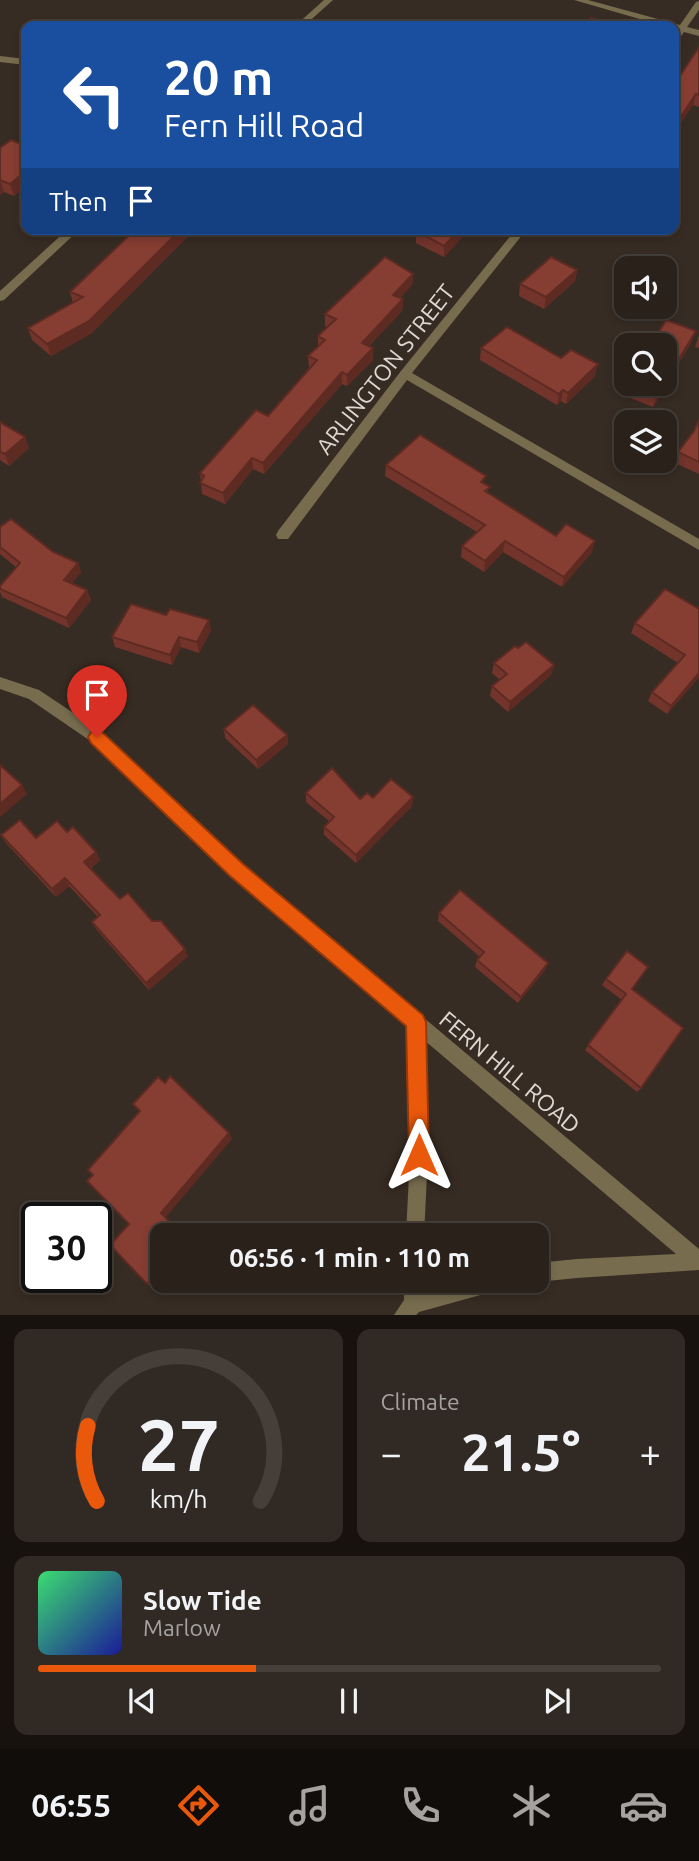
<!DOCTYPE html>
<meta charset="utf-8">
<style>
:root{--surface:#29211a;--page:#312923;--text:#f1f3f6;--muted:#a5a3a2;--line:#453e39;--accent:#ea580c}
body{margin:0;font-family:Ubuntu,sans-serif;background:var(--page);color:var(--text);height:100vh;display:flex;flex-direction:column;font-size:26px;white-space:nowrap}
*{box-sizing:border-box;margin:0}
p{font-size:23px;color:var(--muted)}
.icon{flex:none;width:38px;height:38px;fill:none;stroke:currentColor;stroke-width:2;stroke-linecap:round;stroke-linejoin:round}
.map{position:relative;height:1315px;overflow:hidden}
.side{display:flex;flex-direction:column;gap:14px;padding:14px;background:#17120e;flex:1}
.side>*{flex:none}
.top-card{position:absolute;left:21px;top:21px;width:658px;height:214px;border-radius:14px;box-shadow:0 4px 10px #0003,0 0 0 2px var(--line);background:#1a4fa0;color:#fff;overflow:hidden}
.buttons{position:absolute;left:614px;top:256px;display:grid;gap:14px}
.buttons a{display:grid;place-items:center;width:63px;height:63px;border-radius:14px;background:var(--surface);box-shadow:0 4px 10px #0003,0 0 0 2px var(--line);font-size:35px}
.speed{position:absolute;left:21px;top:1202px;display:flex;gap:14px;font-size:35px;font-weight:700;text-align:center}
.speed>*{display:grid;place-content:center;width:91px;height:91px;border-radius:50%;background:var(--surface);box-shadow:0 4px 10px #0003,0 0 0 2px var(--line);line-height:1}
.speed .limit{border:4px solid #111;border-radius:10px;background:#fff;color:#111}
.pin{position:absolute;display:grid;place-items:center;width:60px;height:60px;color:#fff;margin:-72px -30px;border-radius:50% 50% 50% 0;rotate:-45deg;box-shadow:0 0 7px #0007}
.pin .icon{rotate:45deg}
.me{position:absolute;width:77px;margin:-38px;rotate:0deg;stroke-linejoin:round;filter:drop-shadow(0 0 5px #0008)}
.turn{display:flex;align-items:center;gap:24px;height:147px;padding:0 28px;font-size:32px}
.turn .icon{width:91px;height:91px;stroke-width:2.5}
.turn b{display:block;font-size:49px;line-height:60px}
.then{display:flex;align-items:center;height:66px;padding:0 28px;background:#0003;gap:14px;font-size:26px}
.big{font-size:52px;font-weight:600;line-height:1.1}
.side .card{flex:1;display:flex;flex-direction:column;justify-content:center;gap:10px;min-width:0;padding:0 24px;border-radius:14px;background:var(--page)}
.side .dial{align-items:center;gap:0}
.dial svg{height:182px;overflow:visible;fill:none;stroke:var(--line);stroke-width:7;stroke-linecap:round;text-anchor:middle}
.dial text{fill:var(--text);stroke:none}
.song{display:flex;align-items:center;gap:21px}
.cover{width:84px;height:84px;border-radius:10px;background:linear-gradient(135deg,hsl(140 70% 55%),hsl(240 70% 35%))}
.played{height:7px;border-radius:4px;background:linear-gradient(90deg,var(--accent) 35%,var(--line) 35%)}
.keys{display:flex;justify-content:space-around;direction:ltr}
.heat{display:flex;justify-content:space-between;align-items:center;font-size:38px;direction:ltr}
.side .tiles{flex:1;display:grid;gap:14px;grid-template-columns:1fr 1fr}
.card:last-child{grid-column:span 2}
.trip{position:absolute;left:150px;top:1223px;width:399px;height:70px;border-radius:14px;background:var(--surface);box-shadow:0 4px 10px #0003,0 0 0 2px var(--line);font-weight:600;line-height:70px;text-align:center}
.tab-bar{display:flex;height:112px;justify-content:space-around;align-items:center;background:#100d0a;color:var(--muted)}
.tab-bar .icon{width:49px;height:49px}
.tab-bar .selected{color:var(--accent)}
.tab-bar b{font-size:32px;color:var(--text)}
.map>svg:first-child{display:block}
</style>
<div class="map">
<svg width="699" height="1315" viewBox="0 0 699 1315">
<rect width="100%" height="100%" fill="#372c23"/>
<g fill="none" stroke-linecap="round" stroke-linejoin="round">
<g fill="#776c4e" fill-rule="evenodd">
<path d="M 324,0 L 333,0 L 304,26 L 295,26 Z"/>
<path d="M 574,0 L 588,0 L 680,25 L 696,2 L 699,1 L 699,10 L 687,27 L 699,30 L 699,36 L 684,32 L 677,42 L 674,43 L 674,34 L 677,30 L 674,26 L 664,26 Z"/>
<path d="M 0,56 L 26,59 L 26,65 L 0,62 Z"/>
<path d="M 68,229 L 80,229 L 4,300 L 0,301 L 0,291 Z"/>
<path d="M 516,229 L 527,229 L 412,373 L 699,539 L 699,550 L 407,380 L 288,539 L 278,539 L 276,535 L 278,531 L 401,371 Z"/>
<path d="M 0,677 L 39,690 L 102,732 L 242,865 L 699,1249 L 699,1270 L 577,1278 L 537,1282 L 533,1281 L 537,1281 L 537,1263 L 577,1259 L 676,1254 L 424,1040 L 424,1072 L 429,1133 L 424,1236 L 406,1236 L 411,1133 L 406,1072 L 407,1026 L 230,875 L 92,742 L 29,699 L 0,689 Z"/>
<path d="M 404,1281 L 424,1281 L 423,1292 L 461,1281 L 505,1281 L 502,1288 L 495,1291 L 419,1312 L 416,1315 L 394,1315 L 404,1300 Z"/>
</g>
</g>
<g fill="#73342b">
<path d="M 699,47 L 699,107 L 693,105 Z"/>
<path d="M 26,146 L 26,185 L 14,196 L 4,192 L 0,195 L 0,148 Z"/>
<path d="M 136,229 L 195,229 L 92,333 L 51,356 L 32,340 L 28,328 L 73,303 L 70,292 Z"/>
<path d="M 589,229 L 607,229 L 603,234 Z"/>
<path d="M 416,231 L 465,234 L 444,257 L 416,243 Z"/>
<path d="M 577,270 L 575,281 L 544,309 L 519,296 L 520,284 Z"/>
<path d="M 413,274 L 412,285 L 400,298 L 403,299 L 402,311 L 369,346 L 373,360 L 347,386 L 342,384 L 264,474 L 253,469 L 225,504 L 202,494 L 200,473 L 268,416 L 310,368 L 309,368 L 308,356 L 318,346 L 318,336 L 328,327 L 325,326 L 325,314 Z"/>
<path d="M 699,335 L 699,348 L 695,347 Z"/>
<path d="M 692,341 L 653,407 L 623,395 L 626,385 Z"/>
<path d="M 481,348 L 561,358 L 595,376 L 566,404 L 561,401 L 557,405 L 480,360 Z"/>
<path d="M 699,420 L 699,474 L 675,463 L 678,452 L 694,431 Z"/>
<path d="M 0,422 L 29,448 L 9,466 L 0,460 Z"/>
<path d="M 386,465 L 485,485 L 489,494 L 556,536 L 592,552 L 562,587 L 503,552 L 484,572 L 461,557 L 462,546 L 477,532 L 385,476 Z"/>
<path d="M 0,527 L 78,563 L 81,572 L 72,583 L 87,590 L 91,600 L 69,628 L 2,597 L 0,592 L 0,586 L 16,567 L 0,554 Z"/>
<path d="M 699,609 L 699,677 L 667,714 L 648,701 L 652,692 L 678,663 L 631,633 L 635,623 Z"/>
<path d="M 211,630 L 199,653 L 181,647 L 172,665 L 115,647 L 112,637 Z"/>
<path d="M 518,648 L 554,665 L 551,675 L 508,712 L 490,696 L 492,686 L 500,680 L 492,673 L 494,663 Z"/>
<path d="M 224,729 L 287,735 L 288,744 L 258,769 L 225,738 Z"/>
<path d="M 306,793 L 360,799 L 413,797 L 412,806 L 356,863 L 324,835 L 324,827 L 329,821 L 306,802 Z"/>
<path d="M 67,832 L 96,852 L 100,860 L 90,869 L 120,899 L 152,921 L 188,956 L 149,990 L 96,929 L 92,922 L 98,917 L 69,886 L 56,897 L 6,843 L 1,835 L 36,838 Z"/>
<path d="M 439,913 L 548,963 L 545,970 L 518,1003 L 475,967 L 477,960 L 480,957 L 438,921 Z"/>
<path d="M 606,979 L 632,989 L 641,1088 L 637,1092 L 585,1050 L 622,1000 L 602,985 Z"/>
</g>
<g fill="#5e2b23">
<path d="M 696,94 L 693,105 L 674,134 L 674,127 Z"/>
<path d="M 26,171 L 26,185 L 14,196 L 10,184 Z"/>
<path d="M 0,180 L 4,192 L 0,195 Z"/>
<path d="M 181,229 L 195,229 L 92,333 L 51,356 L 47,344 Z"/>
<path d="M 460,229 L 470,229 L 465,234 L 444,257 L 444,246 Z"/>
<path d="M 577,270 L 575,281 L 544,309 L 546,297 Z"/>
<path d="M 413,274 L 412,285 L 392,307 L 393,295 Z"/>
<path d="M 403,299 L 402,311 L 361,354 L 362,343 Z"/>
<path d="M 696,331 L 692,341 L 653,407 L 656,397 Z"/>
<path d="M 373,348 L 373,360 L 347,386 L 347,375 Z"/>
<path d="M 598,364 L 595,376 L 566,404 L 568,393 Z"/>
<path d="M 342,372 L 342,384 L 264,474 L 263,463 Z"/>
<path d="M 563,390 L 561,401 L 557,405 L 559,394 Z"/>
<path d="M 25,437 L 29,448 L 9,466 L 5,454 Z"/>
<path d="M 252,458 L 253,469 L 225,504 L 223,493 Z"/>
<path d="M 505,541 L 503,552 L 484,572 L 485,561 Z"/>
<path d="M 595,541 L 592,552 L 562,587 L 564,577 Z"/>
<path d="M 78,563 L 81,572 L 67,589 L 64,580 Z"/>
<path d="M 87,590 L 91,600 L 69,628 L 66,618 Z"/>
<path d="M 209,620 L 211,630 L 199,653 L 197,642 Z"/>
<path d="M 179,637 L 181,647 L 172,665 L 170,655 Z"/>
<path d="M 554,665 L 551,675 L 508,712 L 510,702 Z"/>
<path d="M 699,673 L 699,677 L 667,714 L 671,706 Z"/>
<path d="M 287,735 L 288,744 L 258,769 L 256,760 Z"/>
<path d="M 22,785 L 27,794 L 0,817 L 0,804 Z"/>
<path d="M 413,797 L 412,806 L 356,863 L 356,855 Z"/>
<path d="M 96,852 L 100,860 L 88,870 L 84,862 Z"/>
<path d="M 65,878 L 69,886 L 56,897 L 52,889 Z"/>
<path d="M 185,949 L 188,956 L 149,990 L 146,983 Z"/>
<path d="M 548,963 L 545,970 L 518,1003 L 521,997 Z"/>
<path d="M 229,1133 L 232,1139 L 165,1218 L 161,1213 Z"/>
<path d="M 163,1265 L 163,1274 L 152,1287 L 147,1284 Z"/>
</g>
<g fill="#863d32" stroke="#5e2b23" stroke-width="2">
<path d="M 591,18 L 620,26 L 584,26 Z"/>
<path d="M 699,47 L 699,95 L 696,94 L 674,127 L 674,85 Z"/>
<path d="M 11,140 L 26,146 L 26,171 L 10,184 L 0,180 L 0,148 Z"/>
<path d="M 136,229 L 181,229 L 89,321 L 47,344 L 28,328 L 83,297 L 70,292 Z"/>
<path d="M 419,229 L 460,229 L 444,246 L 416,231 Z"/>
<path d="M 385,257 L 413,274 L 393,295 L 403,299 L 362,343 L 373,348 L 347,375 L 342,372 L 263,463 L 252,458 L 223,493 L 200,483 L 204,476 L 200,473 L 256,410 L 268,416 L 317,360 L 308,356 L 325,340 L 318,336 L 336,319 L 325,314 Z"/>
<path d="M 551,257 L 577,270 L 546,297 L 520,284 Z"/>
<path d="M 666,320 L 696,331 L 665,382 L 665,345 L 651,345 Z"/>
<path d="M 507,327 L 561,358 L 571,350 L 598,364 L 568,393 L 563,390 L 559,394 L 481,348 Z"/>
<path d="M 627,383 L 664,383 L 656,397 L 626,385 Z"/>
<path d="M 699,420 L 699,462 L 678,452 L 694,431 Z"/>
<path d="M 0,422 L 25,437 L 5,454 L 0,452 Z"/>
<path d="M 420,435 L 486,476 L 481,482 L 490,487 L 485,491 L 556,536 L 566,524 L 595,541 L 564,577 L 505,541 L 485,561 L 462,546 L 485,525 L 386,465 Z"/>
<path d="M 11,519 L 53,552 L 78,563 L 64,580 L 87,590 L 66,618 L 0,589 L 0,586 L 20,563 L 0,547 L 0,527 Z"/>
<path d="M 665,589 L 699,609 L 699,673 L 671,706 L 652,692 L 685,655 L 635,623 Z"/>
<path d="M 131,604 L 166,615 L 170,609 L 209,620 L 197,642 L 179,637 L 170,655 L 112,637 Z"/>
<path d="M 526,642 L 554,665 L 510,702 L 492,686 L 507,674 L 494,663 L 515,646 L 518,648 Z"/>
<path d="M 253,705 L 287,735 L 256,760 L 224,729 Z"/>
<path d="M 0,765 L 22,785 L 0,804 Z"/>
<path d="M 332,768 L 360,799 L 367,793 L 373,798 L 391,779 L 413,797 L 356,855 L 324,827 L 334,817 L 306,793 Z"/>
<path d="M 20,820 L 36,838 L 57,821 L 67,832 L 73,827 L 96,852 L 84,862 L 120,899 L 128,893 L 152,921 L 161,921 L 185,949 L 146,983 L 92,922 L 100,915 L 65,878 L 52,889 L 1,835 Z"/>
<path d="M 460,890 L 548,963 L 521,997 L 477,960 L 484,952 L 439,913 Z"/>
<path d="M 627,951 L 648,967 L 632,989 L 683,1028 L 641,1088 L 588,1045 L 626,994 L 606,979 Z"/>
<path d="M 170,1076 L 229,1133 L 161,1213 L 183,1236 L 163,1236 L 163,1265 L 147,1284 L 110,1245 L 129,1224 L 87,1181 L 93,1175 L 88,1170 L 140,1111 L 133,1104 L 158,1077 L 165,1083 Z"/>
</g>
<path fill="#ea580c" stroke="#983908" stroke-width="2" d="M 97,730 L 102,732 L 243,864 L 423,1015 L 426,1022 L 429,1155 L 426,1162 L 419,1165 L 412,1162 L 409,1155 L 406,1026 L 230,876 L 91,743 L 88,737 L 91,732 Z"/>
<g text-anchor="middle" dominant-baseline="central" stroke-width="7" stroke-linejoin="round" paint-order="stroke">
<g font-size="23" fill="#e0d9d3" stroke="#372c23">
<text transform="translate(385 369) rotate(-52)">ARLINGTON STREET</text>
<text transform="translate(510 1072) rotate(40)">FERN HILL ROAD</text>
</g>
</g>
</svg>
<div class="buttons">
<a><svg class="icon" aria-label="sound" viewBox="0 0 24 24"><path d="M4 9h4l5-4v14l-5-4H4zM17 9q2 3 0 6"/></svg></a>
<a><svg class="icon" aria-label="search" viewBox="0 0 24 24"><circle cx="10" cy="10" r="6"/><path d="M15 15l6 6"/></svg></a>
<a><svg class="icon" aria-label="layers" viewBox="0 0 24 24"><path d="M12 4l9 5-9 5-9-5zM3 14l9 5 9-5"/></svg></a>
</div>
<div class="speed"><div class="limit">30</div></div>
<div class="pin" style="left:97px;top:737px;background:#d93025"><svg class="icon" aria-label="arrive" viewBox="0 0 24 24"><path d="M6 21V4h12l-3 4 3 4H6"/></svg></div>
<svg class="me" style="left:419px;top:1155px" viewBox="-20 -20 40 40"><path d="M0-17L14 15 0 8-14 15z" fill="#ea580c" stroke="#fff" stroke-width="4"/></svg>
<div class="trip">06:56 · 1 min · 110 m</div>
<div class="top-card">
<div class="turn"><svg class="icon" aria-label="left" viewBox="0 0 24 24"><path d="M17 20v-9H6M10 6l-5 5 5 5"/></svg><div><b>20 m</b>Fern Hill Road</div></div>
<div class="then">Then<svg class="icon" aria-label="arrive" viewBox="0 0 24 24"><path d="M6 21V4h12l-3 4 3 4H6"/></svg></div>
</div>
</div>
<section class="side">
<div class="tiles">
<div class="card dial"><svg viewBox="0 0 100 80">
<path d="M14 69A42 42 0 1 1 86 69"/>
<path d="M14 69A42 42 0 0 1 10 36" stroke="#ea580c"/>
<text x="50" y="56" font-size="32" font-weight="700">27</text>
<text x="50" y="72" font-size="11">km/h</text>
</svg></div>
<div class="card"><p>Climate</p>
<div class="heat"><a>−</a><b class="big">21.5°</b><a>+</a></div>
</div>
<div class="card">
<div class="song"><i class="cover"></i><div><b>Slow Tide</b><p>Marlow</p></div></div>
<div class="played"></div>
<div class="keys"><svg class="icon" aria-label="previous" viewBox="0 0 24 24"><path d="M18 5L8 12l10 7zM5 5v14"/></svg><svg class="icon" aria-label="pause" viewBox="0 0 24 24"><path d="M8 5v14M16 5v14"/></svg><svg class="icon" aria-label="next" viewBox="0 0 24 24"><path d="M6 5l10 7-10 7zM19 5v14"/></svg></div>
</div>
</div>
</section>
<nav class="tab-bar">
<b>06:55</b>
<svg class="icon selected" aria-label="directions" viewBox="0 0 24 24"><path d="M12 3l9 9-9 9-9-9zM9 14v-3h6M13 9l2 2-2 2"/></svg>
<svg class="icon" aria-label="music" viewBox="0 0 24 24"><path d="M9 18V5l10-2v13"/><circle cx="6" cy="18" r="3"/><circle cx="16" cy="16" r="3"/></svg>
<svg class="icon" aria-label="phone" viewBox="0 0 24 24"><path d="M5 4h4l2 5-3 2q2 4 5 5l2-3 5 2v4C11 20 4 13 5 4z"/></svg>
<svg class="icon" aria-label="climate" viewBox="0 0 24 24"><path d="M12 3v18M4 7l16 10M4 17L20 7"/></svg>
<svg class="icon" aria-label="car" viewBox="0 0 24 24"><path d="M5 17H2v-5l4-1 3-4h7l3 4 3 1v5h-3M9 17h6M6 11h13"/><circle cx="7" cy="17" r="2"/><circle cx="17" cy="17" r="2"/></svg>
</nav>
